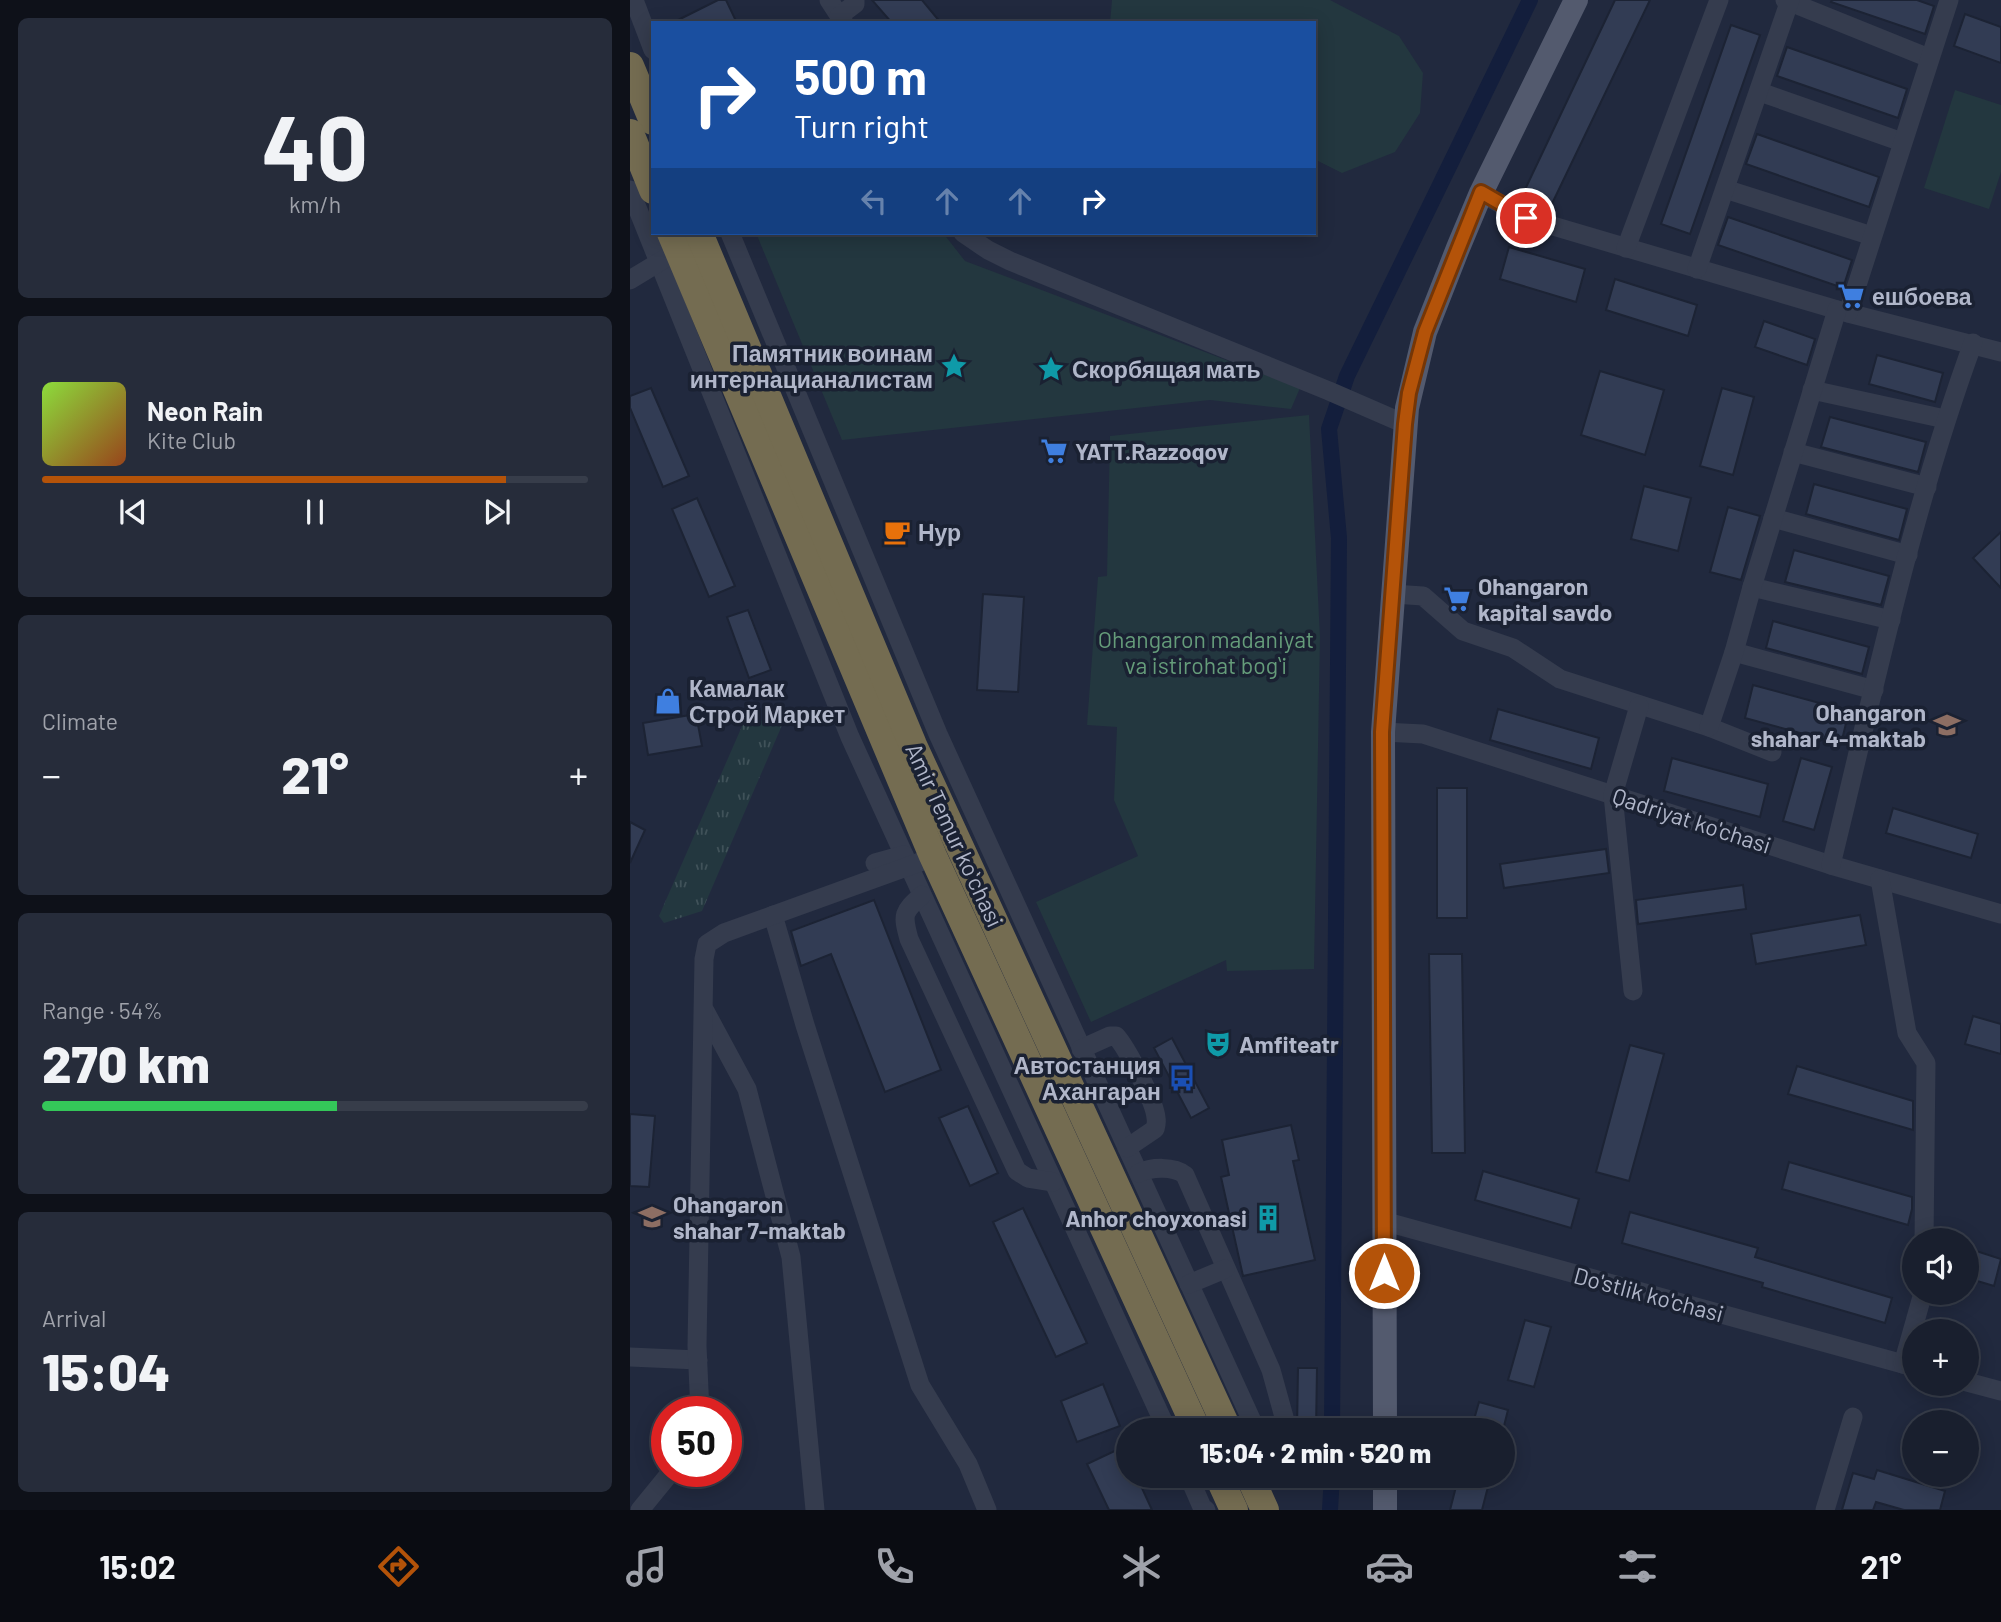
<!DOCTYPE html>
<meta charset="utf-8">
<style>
:root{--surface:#191f2e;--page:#262c3a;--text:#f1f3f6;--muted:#9fa2aa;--line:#373d4a;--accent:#b45309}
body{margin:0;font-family:Barlow,sans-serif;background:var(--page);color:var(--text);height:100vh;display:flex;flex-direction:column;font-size:26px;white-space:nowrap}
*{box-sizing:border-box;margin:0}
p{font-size:23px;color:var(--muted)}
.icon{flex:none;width:38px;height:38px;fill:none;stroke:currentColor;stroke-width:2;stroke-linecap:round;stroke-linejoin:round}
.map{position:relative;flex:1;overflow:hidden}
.drawer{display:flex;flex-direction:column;gap:18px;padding:18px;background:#0e1119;width:630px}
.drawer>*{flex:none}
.banner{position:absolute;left:21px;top:21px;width:665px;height:214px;border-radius:0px;box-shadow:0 4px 18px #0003,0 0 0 2px var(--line);background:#1a4fa0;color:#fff;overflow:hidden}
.fabs{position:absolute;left:1272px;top:1228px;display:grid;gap:14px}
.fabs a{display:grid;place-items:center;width:77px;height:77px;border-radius:50%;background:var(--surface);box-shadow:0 4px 18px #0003,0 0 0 2px var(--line);font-size:35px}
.speed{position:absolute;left:21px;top:1396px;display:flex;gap:14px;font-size:35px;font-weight:700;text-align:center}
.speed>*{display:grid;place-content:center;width:91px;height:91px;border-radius:50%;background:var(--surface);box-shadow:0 4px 18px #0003,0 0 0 2px var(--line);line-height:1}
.speed .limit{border:10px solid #d22;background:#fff;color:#111}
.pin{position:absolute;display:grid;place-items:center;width:60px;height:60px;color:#fff;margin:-30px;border:4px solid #fff;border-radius:50%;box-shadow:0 2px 7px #0007}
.me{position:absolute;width:77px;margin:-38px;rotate:0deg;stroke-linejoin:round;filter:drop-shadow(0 0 5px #0008)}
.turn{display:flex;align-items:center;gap:24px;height:147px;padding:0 28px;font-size:32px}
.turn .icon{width:91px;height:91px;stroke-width:2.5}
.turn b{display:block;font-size:49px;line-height:60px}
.lanes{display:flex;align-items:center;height:66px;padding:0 28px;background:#0003;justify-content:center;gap:35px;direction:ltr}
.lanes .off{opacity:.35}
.big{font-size:52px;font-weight:800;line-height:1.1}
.drawer .widget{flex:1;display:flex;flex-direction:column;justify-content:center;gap:10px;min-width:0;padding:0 24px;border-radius:10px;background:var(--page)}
.drawer .dial{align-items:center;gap:0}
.dial b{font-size:91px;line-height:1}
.song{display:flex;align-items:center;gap:21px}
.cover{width:84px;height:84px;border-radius:10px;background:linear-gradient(135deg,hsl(90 70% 55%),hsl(20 70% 35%))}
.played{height:7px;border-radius:4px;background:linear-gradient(90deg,var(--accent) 85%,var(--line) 85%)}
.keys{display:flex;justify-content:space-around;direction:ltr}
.heat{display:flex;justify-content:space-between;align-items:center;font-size:38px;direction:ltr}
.charge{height:10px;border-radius:5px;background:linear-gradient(90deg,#34c759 54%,var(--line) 0)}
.trip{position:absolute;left:486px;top:1418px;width:399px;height:70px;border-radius:35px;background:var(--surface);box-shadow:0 4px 18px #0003,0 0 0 2px var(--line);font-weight:800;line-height:70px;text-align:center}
.dock{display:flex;height:112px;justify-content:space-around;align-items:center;background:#0a0c12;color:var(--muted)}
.dock .icon{width:49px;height:49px}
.dock .active{color:var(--accent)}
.dock b{font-size:32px;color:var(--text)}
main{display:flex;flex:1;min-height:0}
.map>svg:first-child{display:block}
</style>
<main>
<section class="drawer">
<div class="widget dial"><b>40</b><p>km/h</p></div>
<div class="widget">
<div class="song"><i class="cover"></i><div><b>Neon Rain</b><p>Kite Club</p></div></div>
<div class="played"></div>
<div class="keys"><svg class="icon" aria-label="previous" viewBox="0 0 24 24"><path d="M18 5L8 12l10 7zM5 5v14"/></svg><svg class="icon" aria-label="pause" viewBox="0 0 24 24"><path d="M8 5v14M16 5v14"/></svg><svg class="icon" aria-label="next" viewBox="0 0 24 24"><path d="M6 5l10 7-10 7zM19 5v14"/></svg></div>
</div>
<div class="widget"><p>Climate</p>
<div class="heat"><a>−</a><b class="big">21°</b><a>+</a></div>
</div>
<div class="widget"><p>Range · 54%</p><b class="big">270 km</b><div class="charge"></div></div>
<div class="widget"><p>Arrival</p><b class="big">15:04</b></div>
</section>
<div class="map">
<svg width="1371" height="1510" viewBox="0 0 1371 1510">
<defs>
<pattern id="grass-tufts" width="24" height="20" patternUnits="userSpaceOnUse" patternTransform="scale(1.75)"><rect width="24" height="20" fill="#23373f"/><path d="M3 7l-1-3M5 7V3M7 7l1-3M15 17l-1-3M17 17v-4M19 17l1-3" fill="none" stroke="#405259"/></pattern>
</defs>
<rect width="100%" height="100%" fill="#21293e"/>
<path fill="url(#grass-tufts)" d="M 156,716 L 72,911 L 34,923 L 29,916 L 113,724 Z"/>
<g fill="#23373f">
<path d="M 482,0 L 700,0 L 769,36 L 793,73 L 790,113 L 765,152 L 712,173 L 684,159 L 684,23 L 480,23 Z"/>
<path d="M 1325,90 L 1371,105 L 1371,172 L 1359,209 L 1294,188 Z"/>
<path d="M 126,233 L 313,233 L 335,261 L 670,388 L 661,409 L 580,400 L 212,440 Z"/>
<path d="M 679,415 L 690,637 L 684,969 L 597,971 L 596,960 L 461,1022 L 406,902 L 508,856 L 484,800 L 487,727 L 457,725 L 468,577 L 477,576 L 480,436 Z"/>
</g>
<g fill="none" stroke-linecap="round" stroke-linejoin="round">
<g stroke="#131e3c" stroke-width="16">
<path d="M 702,1430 L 709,538 L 699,429 L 717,376 L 900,0"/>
<path d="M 700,1510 L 702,1475"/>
</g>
</g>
<g fill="#323c54" stroke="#1c2334" stroke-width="2">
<path d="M 88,0 L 96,0 L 107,23 L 42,23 Z"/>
<path d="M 242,0 L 292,0 L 311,23 L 262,23 Z"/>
<path d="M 985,0 L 1020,0 L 918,212 L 904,208 L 890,200 Z"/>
<path d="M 1202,0 L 1287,0 L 1304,6 L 1295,34 L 1201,2 Z"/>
<path d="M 1335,14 L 1371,27 L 1371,63 L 1324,46 Z"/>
<path d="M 1101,25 L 1130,35 L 1060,234 L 1031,224 Z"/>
<path d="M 1157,47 L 1277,89 L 1268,118 L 1147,76 Z"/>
<path d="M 1127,134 L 1249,177 L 1239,207 L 1116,164 Z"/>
<path d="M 1098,217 L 1222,260 L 1213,288 L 1088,245 Z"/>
<path d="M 879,247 L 955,269 L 946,302 L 870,279 Z"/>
<path d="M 985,279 L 1067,305 L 1058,336 L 976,310 Z"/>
<path d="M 1134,321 L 1185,339 L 1177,365 L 1125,347 Z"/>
<path d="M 1247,355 L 1313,373 L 1305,402 L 1239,384 Z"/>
<path d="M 970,371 L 1034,390 L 1015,455 L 951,435 Z"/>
<path d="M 21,388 L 59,476 L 33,487 L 0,408 L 0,396 Z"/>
<path d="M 1092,388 L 1124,397 L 1103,475 L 1070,466 Z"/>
<path d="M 1200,417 L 1296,442 L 1288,472 L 1191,447 Z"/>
<path d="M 1184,484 L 1277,509 L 1269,540 L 1176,514 Z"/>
<path d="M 1014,486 L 1061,498 L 1048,551 L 1001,539 Z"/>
<path d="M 67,498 L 105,586 L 79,597 L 42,509 Z"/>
<path d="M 1098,507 L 1130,516 L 1111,580 L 1080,572 Z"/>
<path d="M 1371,532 L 1371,588 L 1343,558 Z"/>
<path d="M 1164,550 L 1259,576 L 1251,605 L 1155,582 Z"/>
<path d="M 353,594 L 394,597 L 388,692 L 347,690 Z"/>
<path d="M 118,610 L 141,670 L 119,678 L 97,617 Z"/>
<path d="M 1143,621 L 1239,647 L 1232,674 L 1136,648 Z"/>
<path d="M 1123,685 L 1219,711 L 1211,744 L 1115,718 Z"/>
<path d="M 868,709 L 969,738 L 961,769 L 860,740 Z"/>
<path d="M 66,714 L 72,746 L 18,755 L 13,723 Z"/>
<path d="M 1042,758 L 1138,784 L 1130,817 L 1034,791 Z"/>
<path d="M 1171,758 L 1202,767 L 1184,830 L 1153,821 Z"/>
<rect x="807" y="788" width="30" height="130"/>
<path d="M 1263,808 L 1348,834 L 1341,858 L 1256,833 Z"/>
<path d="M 0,822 L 15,830 L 0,863 Z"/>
<path d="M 976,849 L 979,873 L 874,888 L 870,864 Z"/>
<path d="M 1113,885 L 1116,909 L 1008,924 L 1006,900 Z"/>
<path d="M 244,900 L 311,1070 L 255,1092 L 201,954 L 171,966 L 161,931 Z"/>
<path d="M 1230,915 L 1236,945 L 1126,964 L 1121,934 Z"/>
<path d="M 799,954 L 832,954 L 835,1153 L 802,1153 Z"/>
<path d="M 1343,1016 L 1371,1024 L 1371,1054 L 1335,1044 Z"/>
<path d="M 542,1038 L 579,1108 L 561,1118 L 524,1048 Z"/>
<path d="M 1000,1045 L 1034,1054 L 999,1181 L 966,1172 Z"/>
<path d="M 1167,1066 L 1283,1101 L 1283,1130 L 1158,1094 Z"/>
<path d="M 338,1106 L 368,1173 L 340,1186 L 309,1118 Z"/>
<path d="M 0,1114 L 25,1116 L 19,1187 L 0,1186 Z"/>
<path d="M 661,1125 L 669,1160 L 663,1161 L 685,1260 L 613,1276 L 591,1177 L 599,1175 L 592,1140 Z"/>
<path d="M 1159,1162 L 1282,1197 L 1282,1209 L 1278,1225 L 1152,1189 Z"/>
<path d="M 853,1171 L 949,1199 L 941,1228 L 845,1200 Z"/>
<path d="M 393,1208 L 457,1343 L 426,1357 L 363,1222 Z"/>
<path d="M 1000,1212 L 1128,1248 L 1125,1257 L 1262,1298 L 1255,1323 L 1132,1287 L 1133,1283 L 992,1243 Z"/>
<path d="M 1337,1248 L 1371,1259 L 1364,1286 L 1337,1278 Z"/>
<path d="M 895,1320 L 921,1327 L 904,1387 L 878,1380 Z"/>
<path d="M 668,1368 L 687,1368 L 686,1430 L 667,1430 Z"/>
<path d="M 473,1384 L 490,1426 L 447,1442 L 431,1401 Z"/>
<path d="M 849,1402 L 878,1410 L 873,1430 L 841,1430 Z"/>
<path d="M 493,1447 L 499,1460 L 499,1475 L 506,1475 L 522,1510 L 479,1510 L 457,1464 Z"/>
<path d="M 1247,1470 L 1315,1491 L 1310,1510 L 1274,1510 L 1246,1502 L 1243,1510 L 1212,1510 L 1223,1473 L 1244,1479 Z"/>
<path d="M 829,1475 L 861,1475 L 852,1510 L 820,1510 Z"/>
</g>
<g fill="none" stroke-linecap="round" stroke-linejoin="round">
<g stroke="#353c4e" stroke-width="19">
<path d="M 4,0 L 23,50"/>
<path d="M 199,0 L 214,23"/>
<path d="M 1155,0 L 1299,58"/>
<path d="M 209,16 L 225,4 L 225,0"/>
<path d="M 1130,92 L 1272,142"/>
<path d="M 1095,189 L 1242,236"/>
<path d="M 0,190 L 220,737 L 537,1430"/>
<path d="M 851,193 L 896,218 L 1218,313 L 1371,352"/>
<path d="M 100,233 L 308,734 L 626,1430"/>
<path d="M 333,233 L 358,250 L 380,261 L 699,391 L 775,424"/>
<path d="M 996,248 L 1089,0"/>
<path d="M 1067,269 L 1160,0"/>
<path d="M 0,280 L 41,255"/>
<path d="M 1218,313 L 1319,0"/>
<path d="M 1182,390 L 1315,419"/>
<path d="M 1163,452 L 1297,487"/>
<path d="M 1143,518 L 1278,555"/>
<path d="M 1122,587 L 1261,620"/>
<path d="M 763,594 L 793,596 L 833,631 L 883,648 L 930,679 L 1079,727 L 1142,752"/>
<path d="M 1104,652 L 1244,690"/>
<path d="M 1079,727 L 1104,652 L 1122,587 L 1207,310"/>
<path d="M 753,732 L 793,734 L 1201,865 L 1371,914"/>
<path d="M 245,863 L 274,855"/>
<path d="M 1201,865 C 1244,690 1281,512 1343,343"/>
<path d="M 1250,879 L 1277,1033 L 1296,1063 L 1294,1241"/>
<path d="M 292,895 C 273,912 272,914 279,939 L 387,1171 L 398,1178 L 423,1182"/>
<path d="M 143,915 L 175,1025 L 290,1385 L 338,1464 L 357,1510"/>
<path d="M 1003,991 L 983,795 L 1009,706"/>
<path d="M 75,1011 L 117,1089 L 161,1257 L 185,1510"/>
<path d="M 451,1049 L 480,1036 L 486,1036 C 497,1048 525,1102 526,1118 C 527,1122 526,1125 525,1129 L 497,1148"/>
<path d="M 509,1173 C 521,1167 544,1166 555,1175 L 641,1370 L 654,1417 L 648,1430"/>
<path d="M 753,1221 L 1284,1367"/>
<path d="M 559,1284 L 595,1269"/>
<path d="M 0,1357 L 68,1360"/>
<path d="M 1273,1364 L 1293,1293"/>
<path d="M 1337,1382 L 1371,1391"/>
<path d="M 70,1412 L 67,1346 L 74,959 L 77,944 L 94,933 L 290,862"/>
<path d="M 558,1475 L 572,1507 L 576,1510"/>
<path d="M 10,1510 L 41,1472"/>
<path d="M 1195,1510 L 1223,1417"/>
</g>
<g stroke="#535a6e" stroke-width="24">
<path d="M 755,1430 L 753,732 L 777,408 L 795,332 L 828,248 L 851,193 L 946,0"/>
<path d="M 755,1475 L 755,1510"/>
</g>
<g stroke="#746c51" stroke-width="28">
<path d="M 0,66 L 23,121"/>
<path d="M 0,133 L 23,190"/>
<path d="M 41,233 L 303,856 L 567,1430"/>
<path d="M 69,233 L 283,745 L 598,1430"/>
<path d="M 588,1475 L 604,1510"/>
<path d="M 619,1475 L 635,1510"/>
</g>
</g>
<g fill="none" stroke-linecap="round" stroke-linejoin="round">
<g stroke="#753606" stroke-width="18">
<path id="route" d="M 754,1273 L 752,732 L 775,424 L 779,393 L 795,332 L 851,192 L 896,218"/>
</g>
<use href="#route" stroke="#b45309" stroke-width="12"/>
</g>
<defs>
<g id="supermarket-bare" transform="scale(2.1)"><path d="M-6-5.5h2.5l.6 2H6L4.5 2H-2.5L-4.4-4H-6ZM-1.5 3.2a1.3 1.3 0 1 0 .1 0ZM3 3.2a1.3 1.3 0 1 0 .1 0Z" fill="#3f7fe0" stroke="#1a2132" stroke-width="2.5" paint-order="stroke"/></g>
<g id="sight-bare" transform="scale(2.1)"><path d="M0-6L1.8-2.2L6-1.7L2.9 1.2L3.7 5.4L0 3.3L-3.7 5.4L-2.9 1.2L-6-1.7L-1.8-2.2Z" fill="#0f9aa8" stroke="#1a2132" stroke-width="2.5" paint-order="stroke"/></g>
<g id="cafe-bare" transform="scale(2.1)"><path d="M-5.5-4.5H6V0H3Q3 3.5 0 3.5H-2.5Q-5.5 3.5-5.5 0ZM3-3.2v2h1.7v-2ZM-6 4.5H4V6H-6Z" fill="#e8710a" stroke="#1a2132" stroke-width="2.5" paint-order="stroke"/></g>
<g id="shop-bare" transform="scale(2.1)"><path d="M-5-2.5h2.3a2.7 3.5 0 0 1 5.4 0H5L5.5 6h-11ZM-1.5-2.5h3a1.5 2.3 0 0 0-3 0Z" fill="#3f7fe0" stroke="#1a2132" stroke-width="2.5" paint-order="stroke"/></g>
<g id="school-bare" transform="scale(2.1)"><path d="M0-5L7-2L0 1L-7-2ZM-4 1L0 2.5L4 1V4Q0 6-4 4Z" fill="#8d6e63" stroke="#1a2132" stroke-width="2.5" paint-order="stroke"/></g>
<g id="theatre-bare" transform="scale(2.1)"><path d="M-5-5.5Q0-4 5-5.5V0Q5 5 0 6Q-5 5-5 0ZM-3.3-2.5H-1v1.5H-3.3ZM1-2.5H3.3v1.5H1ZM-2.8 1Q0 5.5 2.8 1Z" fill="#0f9aa8" stroke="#1a2132" stroke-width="2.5" paint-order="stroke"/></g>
<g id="bus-bare" transform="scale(2.1)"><path d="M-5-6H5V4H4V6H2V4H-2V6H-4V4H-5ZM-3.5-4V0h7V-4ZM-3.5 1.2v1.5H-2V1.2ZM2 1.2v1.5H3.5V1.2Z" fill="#1a4fb4" stroke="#1a2132" stroke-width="2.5" paint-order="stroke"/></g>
<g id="building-bare" transform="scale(2.1)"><path d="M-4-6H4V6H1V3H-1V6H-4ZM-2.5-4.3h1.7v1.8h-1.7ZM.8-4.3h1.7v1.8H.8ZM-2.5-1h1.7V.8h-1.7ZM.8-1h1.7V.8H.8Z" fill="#0f9aa8" stroke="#1a2132" stroke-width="2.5" paint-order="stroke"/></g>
</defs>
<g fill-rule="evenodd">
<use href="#supermarket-bare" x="1221" y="296"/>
<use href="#sight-bare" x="324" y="366"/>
<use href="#sight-bare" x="421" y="369"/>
<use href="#supermarket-bare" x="424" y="451"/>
<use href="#cafe-bare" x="267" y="532"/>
<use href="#supermarket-bare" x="827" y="599"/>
<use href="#shop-bare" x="38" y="701"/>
<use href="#school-bare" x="1317" y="725"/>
<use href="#theatre-bare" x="588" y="1044"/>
<use href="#bus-bare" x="552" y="1078"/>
<use href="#school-bare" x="22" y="1217"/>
<use href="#building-bare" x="638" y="1218"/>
</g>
<g text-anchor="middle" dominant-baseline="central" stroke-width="7" stroke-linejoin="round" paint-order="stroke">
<g font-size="23" font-weight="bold" fill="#b0b6c9" stroke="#1a2132" text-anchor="start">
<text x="1242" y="296">ешбоева</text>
<text x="303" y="353" text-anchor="end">Памятник воинам<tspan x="303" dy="26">интернацианалистам</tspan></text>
<text x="442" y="369">Скорбящая мать</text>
<text x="445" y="451">YATT.Razzoqov</text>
<text x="288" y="532">Нур</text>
<text x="848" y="586">Ohangaron<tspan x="848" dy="26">kapital savdo</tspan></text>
<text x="59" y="688">Камалак<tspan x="59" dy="26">Строй Маркет</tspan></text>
<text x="1296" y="712" text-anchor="end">Ohangaron<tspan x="1296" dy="26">shahar 4-maktab</tspan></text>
<text x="609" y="1044">Amfiteatr</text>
<text x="531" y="1065" text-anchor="end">Автостанция<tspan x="531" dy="26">Ахангаран</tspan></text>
<text x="43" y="1204">Ohangaron<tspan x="43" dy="26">shahar 7-maktab</tspan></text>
<text x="617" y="1218" text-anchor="end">Anhor choyxonasi</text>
</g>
<g font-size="23" fill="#659c7a" stroke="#1a2132">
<text x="576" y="639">Ohangaron madaniyat<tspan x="576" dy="26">va istirohat bogʻi</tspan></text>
</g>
<g font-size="23" fill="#b0b6c9" stroke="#1a2132">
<text transform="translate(1062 820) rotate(18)">Qadriyat ko'chasi</text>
<text transform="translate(325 835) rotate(65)">Amir Temur koʻchasi</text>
<text transform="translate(1019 1294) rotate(15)">Do'stlik ko'chasi</text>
</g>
</g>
</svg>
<div class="fabs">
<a><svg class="icon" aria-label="sound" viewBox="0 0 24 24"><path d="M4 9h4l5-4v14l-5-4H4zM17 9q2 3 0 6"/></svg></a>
<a>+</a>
<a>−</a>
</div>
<div class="speed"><div class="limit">50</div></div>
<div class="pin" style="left:896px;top:218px;background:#d93025"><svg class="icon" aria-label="arrive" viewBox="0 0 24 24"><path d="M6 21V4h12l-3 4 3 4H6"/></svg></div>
<svg class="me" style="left:754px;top:1273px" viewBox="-20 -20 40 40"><circle r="17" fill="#b45309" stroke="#fff" stroke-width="3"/><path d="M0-11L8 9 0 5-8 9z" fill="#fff"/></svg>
<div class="trip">15:04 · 2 min · 520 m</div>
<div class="banner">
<div class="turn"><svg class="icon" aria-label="right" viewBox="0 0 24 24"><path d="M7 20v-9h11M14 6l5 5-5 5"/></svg><div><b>500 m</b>Turn right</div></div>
<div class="lanes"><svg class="icon off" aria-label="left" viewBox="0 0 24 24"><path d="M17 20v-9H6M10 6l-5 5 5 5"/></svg><svg class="icon off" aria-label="ahead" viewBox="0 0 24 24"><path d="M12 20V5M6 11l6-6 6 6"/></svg><svg class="icon off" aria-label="ahead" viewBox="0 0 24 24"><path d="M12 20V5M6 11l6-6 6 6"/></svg><svg class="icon" aria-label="right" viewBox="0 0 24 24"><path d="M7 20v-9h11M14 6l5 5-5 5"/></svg></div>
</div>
</div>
</main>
<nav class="dock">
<b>15:02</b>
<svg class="icon active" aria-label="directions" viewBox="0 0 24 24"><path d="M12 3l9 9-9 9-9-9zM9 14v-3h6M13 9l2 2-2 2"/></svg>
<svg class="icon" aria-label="music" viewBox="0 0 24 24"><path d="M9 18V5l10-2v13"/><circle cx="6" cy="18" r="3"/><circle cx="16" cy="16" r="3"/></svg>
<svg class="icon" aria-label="phone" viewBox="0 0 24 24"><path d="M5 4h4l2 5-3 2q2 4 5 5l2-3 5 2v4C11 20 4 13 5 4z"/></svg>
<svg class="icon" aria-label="climate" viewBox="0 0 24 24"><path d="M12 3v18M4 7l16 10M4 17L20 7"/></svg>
<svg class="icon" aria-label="car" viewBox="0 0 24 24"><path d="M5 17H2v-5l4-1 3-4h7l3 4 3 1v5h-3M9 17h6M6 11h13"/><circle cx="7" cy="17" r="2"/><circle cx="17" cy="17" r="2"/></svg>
<svg class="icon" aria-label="filters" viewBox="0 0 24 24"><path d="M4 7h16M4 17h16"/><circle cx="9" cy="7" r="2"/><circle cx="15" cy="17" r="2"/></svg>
<b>21°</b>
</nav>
